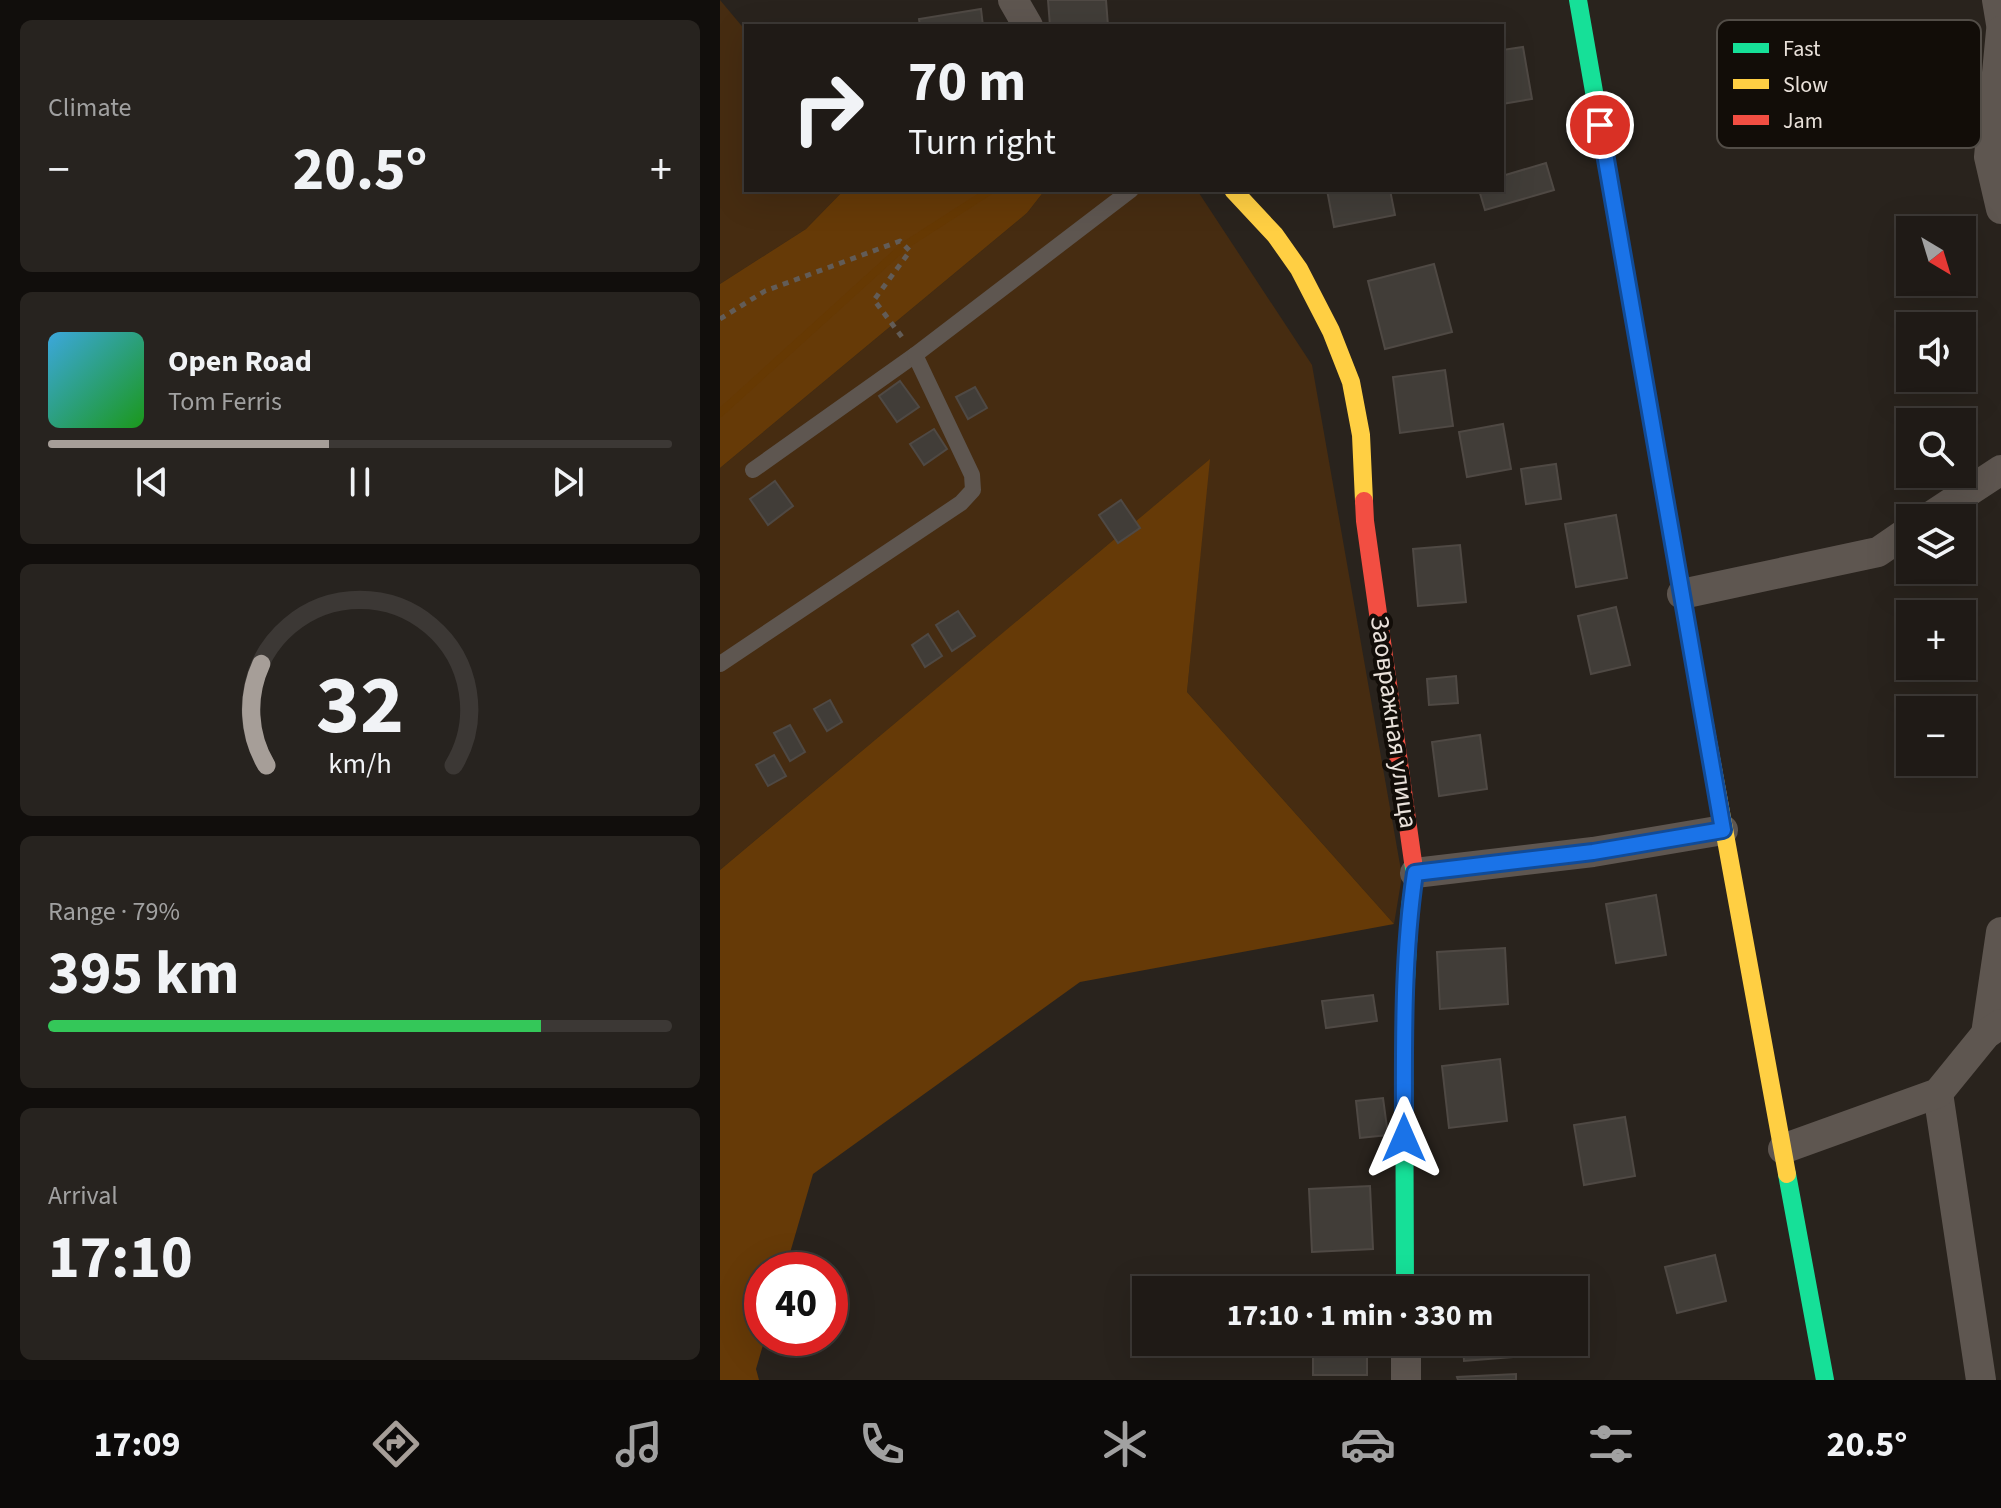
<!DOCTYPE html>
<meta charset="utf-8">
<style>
:root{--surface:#1f1a16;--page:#27231f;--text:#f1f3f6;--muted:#a1a1a1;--line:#3c3835;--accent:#a69e98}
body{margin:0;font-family:"Source Sans 3",sans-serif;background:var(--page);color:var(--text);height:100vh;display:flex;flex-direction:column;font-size:30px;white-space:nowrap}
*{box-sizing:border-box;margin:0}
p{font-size:26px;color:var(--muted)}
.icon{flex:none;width:44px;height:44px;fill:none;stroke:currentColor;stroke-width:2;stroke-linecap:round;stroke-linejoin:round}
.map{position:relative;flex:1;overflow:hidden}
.sheet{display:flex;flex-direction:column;gap:20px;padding:20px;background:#110e0c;width:720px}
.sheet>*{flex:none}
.hud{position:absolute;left:24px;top:24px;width:760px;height:168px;border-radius:0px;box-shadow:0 8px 32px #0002,0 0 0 2px var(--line);background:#1f1a16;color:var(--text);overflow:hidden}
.needle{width:52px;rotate:142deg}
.buttons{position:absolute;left:1176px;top:216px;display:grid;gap:16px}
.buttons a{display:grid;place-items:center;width:80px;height:80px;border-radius:0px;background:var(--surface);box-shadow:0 8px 32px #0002,0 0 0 2px var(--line);font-size:40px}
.speed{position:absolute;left:24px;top:1252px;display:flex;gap:16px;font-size:40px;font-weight:700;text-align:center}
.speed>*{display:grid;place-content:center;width:104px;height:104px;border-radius:50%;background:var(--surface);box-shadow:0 8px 32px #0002,0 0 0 2px var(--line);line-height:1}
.speed .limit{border:12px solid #d22;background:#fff;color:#111}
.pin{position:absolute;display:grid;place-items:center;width:68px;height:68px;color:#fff;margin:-34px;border:4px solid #fff;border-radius:50%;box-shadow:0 2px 8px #0007}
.me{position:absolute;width:88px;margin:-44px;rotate:0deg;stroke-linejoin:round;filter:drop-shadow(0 0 6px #0008)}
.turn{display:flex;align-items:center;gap:28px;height:168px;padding:0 32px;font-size:36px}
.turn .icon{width:104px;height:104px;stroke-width:2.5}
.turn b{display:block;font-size:56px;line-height:68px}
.big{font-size:60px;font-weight:700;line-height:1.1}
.sheet .card{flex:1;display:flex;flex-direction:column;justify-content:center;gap:12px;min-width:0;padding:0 28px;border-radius:12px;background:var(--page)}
.sheet .dial{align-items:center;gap:0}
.dial svg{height:208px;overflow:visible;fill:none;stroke:var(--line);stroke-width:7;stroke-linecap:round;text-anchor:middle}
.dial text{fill:var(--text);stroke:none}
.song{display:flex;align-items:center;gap:24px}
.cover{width:96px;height:96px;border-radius:12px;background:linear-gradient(135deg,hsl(200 70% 55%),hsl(120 70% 35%))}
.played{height:8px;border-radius:4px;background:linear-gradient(90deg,var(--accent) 45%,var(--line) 45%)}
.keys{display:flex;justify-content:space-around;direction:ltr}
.heat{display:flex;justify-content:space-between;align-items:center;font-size:44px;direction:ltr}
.charge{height:12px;border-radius:6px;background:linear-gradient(90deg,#34c759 79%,var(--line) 0)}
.trip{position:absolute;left:412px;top:1276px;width:456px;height:80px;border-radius:0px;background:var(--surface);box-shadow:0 8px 32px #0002,0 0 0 2px var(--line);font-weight:700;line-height:80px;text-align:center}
.menu{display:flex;height:128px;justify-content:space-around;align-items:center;background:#0c0a09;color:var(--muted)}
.menu .icon{width:56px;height:56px}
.menu .current{color:var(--accent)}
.menu b{font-size:36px;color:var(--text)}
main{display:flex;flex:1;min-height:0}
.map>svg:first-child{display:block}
</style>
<main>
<section class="sheet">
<div class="card"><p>Climate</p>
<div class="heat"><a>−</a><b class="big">20.5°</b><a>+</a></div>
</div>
<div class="card">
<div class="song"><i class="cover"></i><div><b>Open Road</b><p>Tom Ferris</p></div></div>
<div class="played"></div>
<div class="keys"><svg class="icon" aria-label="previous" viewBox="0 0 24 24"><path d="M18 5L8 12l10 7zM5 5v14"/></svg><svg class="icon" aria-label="pause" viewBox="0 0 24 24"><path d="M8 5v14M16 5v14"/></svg><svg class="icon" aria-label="next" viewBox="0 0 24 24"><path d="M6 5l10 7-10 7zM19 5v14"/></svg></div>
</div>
<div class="card dial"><svg viewBox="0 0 100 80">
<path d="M14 69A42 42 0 1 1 86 69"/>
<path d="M14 69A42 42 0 0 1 12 30" stroke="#a69e98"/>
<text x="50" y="56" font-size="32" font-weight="700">32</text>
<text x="50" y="72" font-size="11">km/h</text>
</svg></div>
<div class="card"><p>Range · 79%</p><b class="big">395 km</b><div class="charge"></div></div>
<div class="card"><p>Arrival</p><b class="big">17:10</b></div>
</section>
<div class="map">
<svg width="1281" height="1380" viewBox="0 0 1281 1380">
<rect width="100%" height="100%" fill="#29231d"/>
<g fill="#462c11">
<path d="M 0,0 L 26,31 L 26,190 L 124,190 L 86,229 L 0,284 Z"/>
<path d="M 325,190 L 477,190 L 592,365 L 682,876 L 674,924 L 467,692 L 489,460 L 0,870 L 0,468 L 307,213 Z"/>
</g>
<g fill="#663a07">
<path d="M 124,190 L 325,190 L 307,213 L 0,468 L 0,284 L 86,229 Z"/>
<path d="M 490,459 L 467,692 L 674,924 L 360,982 L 93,1174 L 65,1270 L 42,1270 L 42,1338 L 45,1338 L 36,1369 L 39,1380 L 0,1380 L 0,870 Z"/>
</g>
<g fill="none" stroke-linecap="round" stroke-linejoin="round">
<path stroke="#663903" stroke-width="8" d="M 0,413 L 184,246 L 271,190"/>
</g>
<g fill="#413d38" stroke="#4f4944" stroke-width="2">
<path d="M 328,0 L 386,0 L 388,26 L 330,26 Z"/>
<path d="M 261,9 L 263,26 L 200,26 L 199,19 Z"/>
<path d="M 803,47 L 812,99 L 782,104 L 782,50 Z"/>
<path d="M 826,163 L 834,190 L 765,210 L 759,190 L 782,190 L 782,176 Z"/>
<path d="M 607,190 L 670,190 L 675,215 L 614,227 Z"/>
<path d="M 714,264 L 732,332 L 665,349 L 648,281 Z"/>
<path d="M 725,370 L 733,426 L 680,433 L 673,377 Z"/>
<path d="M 180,381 L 199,407 L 177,422 L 159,396 Z"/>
<path d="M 255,387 L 267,408 L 248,419 L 236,397 Z"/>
<path d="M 783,424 L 791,469 L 747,477 L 739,432 Z"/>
<path d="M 214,429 L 227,449 L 204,465 L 190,444 Z"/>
<path d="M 836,464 L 841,499 L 806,504 L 801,469 Z"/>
<path d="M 55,481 L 73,506 L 48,525 L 30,499 Z"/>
<path d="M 401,500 L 420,528 L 398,543 L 379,515 Z"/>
<path d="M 896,515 L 907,578 L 856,587 L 845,524 Z"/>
<path d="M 740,545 L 746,602 L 698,606 L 693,549 Z"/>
<path d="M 896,607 L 910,665 L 871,674 L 858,616 Z"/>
<path d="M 238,611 L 255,636 L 232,651 L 216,625 Z"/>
<path d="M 208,634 L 222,656 L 205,667 L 192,645 Z"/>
<path d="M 736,676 L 738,703 L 709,705 L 707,679 Z"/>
<path d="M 110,700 L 122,722 L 107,731 L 94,709 Z"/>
<path d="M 70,725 L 85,752 L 70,761 L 54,733 Z"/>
<path d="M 760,735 L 767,789 L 719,796 L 712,742 Z"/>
<path d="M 54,755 L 66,776 L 48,786 L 36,765 Z"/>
<path d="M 936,895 L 946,955 L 896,963 L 886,904 Z"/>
<path d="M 785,948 L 788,1004 L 720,1009 L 717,952 Z"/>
<path d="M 653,995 L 657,1021 L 606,1028 L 602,1001 Z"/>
<path d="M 780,1059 L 787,1121 L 729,1128 L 722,1066 Z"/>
<path d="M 663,1098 L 668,1135 L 640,1138 L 636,1101 Z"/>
<path d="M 905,1117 L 915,1176 L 864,1185 L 854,1125 Z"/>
<path d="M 650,1186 L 653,1249 L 592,1252 L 589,1189 Z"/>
<path d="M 995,1255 L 1006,1301 L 957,1313 L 945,1267 Z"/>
<path d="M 813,1276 L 814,1290 L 761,1290 L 760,1280 Z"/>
<rect x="593" y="1342" width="54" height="33"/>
<path d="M 743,1342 L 818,1342 L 818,1355 L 744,1361 Z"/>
<path d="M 796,1374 L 796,1380 L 738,1380 L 737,1377 Z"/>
</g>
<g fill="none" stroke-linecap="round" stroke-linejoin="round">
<path stroke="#625c57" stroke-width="5" stroke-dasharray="6 6" stroke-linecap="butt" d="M 0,319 L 45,291 L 180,241 L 190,251 L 154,300 L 185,341"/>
<g stroke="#5e5650" stroke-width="16">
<path d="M 33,470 L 195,355"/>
<path d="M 0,664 L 241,503 L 253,490 L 252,475 L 195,355 L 411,190"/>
</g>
<g stroke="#5e5650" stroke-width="30">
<path d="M 293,0 L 308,26"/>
<path d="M 1277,0 L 1281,24"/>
<path d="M 1281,31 L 1269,157 L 1281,209"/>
<path d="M 1208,518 L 1281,470"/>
<path d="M 962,594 L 1158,552 L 1190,530"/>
<path d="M 695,873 L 873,852 L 1003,830"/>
<path d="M 1266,1034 L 1281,932"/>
<path d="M 1218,1093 L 1261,1380"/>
<path d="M 1063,1149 L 1218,1093 L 1266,1034 L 1281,1024"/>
<path d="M 686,1342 L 686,1380"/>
</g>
<g stroke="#16e098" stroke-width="18">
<path d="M 858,0 L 977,681"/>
<path d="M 1067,1174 L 1105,1380"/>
<path d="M 685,1290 L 684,1016 L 690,907 L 695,873 L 693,862"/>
</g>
<g stroke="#ffcf43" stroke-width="18">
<path d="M 513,190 L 555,235 L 579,269 L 611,331 L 631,382 L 641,435 L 644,501"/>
<path d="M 977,681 L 1067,1174"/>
</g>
<path stroke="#f24e42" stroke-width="18" d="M 644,501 L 645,521 L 693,862"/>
</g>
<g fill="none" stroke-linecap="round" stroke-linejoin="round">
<g stroke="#114b97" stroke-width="20">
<path id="route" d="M 684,1138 C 684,1050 682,961 695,873 L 873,852 L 1003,830 L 880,125"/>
</g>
<use href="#route" stroke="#1a73e8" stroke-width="14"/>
</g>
<g text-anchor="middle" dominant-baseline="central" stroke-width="8" stroke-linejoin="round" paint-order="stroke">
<g font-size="26" fill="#e9e1da" stroke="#120d08">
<text transform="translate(674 722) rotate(82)">Заовражная улица</text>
</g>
</g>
<rect x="997" y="20" width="264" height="128" rx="12" fill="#120d08" stroke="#524d47" stroke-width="2"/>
<rect x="1013" y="43" width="36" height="10" fill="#16e098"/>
<rect x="1013" y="79" width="36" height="10" fill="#ffcf43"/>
<rect x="1013" y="115" width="36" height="10" fill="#f24e42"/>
<g font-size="22" fill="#e9e1da">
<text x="1063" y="56">Fast</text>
<text x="1063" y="92">Slow</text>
<text x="1063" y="128">Jam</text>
</g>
</svg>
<div class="buttons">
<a><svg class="needle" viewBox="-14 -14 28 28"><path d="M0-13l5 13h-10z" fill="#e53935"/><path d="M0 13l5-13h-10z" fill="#a1a1a1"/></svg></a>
<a><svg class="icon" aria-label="sound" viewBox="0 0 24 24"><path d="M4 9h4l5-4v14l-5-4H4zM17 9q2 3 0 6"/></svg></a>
<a><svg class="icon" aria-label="search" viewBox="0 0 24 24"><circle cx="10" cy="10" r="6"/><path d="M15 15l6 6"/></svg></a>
<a><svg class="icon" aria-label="layers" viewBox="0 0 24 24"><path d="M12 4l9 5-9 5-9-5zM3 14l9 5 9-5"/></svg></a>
<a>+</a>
<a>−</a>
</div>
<div class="speed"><div class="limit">40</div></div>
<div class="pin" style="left:880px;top:125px;background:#d93025"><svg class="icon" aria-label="arrive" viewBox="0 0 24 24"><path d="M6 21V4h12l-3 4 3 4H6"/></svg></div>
<svg class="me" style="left:684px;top:1138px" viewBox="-20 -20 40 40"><path d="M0-17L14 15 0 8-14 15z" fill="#1a73e8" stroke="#fff" stroke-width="4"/></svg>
<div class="trip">17:10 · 1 min · 330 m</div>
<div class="hud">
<div class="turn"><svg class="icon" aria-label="right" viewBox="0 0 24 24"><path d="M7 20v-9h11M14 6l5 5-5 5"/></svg><div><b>70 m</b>Turn right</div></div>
</div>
</div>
</main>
<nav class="menu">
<b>17:09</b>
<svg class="icon current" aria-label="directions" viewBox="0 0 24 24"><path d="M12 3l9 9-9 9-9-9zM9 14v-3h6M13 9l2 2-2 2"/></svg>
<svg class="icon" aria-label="music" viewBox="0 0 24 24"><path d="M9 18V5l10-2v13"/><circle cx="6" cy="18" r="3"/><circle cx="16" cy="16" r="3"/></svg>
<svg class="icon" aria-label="phone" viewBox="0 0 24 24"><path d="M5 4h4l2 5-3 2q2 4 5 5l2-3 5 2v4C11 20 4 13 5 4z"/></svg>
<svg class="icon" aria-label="climate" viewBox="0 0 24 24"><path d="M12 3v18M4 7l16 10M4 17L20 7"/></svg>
<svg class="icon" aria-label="car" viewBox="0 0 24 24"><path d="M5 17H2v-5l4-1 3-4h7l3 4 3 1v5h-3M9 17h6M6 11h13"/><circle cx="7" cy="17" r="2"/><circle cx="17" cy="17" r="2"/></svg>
<svg class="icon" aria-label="filters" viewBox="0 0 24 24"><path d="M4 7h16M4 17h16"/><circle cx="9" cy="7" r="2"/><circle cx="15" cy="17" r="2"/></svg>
<b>20.5°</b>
</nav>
